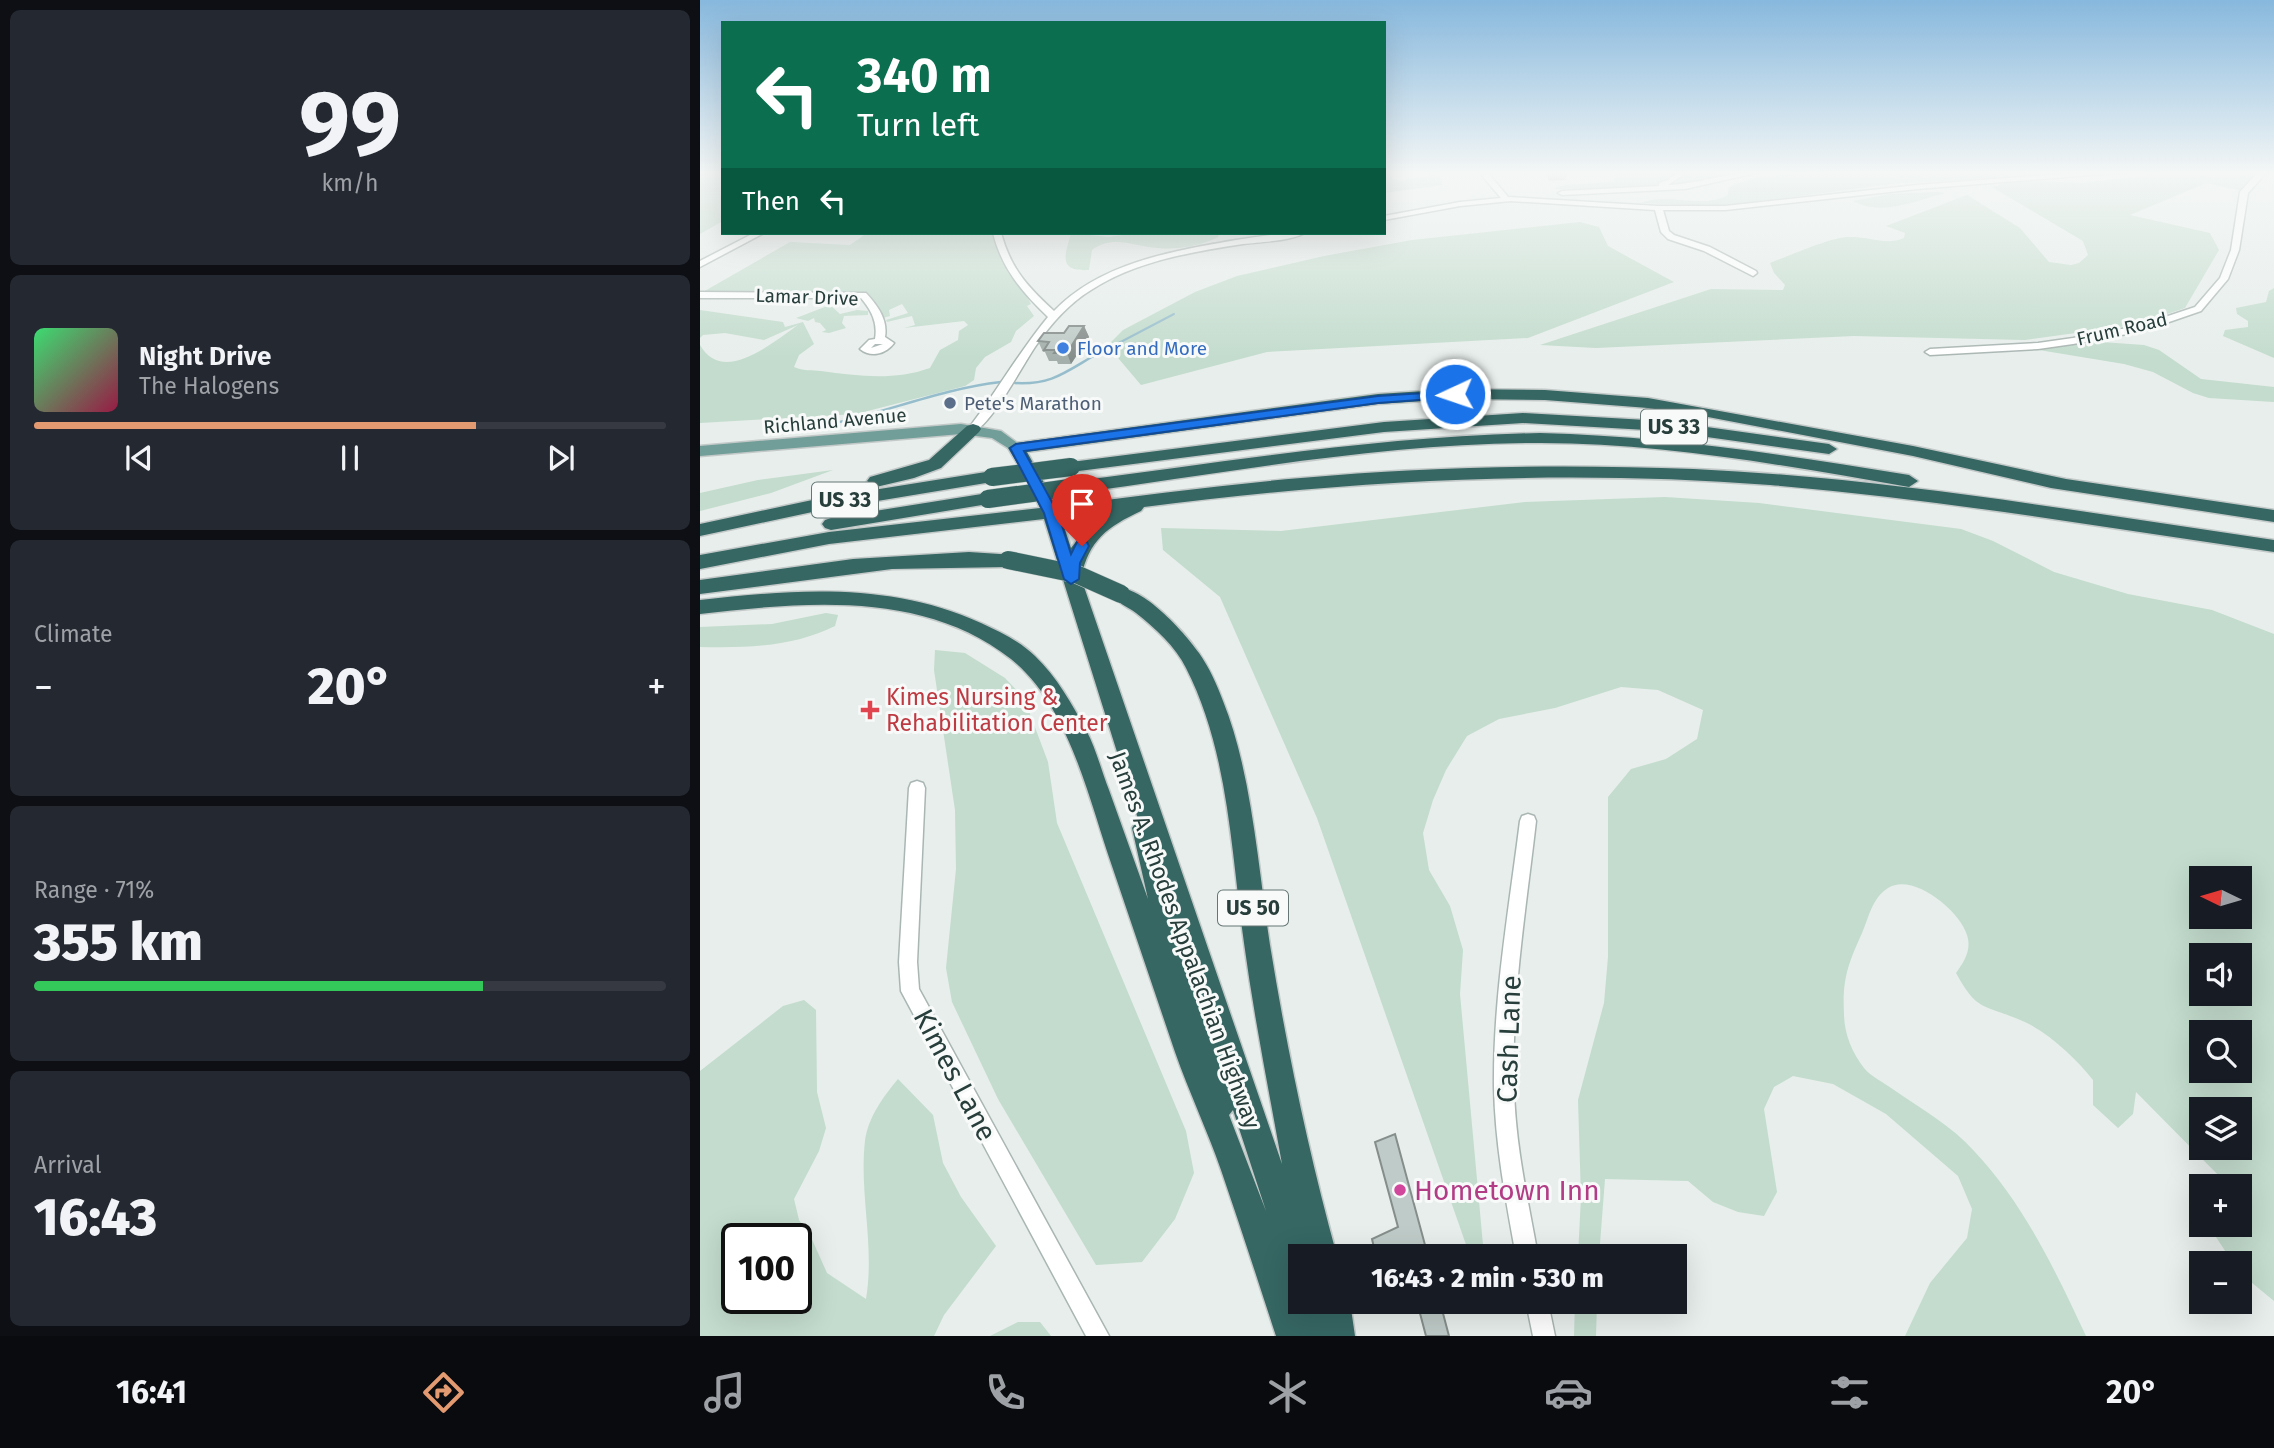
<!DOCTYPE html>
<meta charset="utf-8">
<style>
:root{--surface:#171b24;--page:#242831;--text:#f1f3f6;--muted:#9ea1a6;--line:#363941;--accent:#e39a70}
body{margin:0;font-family:"Fira Sans",sans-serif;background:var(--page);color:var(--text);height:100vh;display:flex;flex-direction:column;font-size:26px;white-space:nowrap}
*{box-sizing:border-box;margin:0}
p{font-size:23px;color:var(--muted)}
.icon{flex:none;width:38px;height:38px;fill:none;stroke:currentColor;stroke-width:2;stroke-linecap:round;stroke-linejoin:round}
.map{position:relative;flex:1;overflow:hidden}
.drawer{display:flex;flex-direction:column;gap:10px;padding:10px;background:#0d0f14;width:700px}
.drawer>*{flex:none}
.guide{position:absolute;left:21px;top:21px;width:665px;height:214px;border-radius:0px;box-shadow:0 7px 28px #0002;background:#0b6e4f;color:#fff;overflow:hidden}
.needle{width:46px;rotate:275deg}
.fabs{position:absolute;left:1489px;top:866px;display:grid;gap:14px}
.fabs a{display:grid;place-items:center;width:63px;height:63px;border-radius:0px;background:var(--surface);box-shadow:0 7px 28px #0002;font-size:35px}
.speed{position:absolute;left:21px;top:1223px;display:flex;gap:14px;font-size:35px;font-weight:700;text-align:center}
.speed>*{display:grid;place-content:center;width:91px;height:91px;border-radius:50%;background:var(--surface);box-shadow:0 7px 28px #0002;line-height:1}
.speed .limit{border:4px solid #111;border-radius:10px;background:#fff;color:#111}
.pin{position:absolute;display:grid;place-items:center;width:60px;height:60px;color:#fff;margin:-72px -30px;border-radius:50% 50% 50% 0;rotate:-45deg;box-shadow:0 0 7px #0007}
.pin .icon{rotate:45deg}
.me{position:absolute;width:77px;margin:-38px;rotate:267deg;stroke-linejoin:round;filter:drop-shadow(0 0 5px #0008)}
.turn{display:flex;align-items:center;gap:24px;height:147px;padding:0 21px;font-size:32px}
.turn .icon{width:91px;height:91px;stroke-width:2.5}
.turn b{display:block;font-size:49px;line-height:60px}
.then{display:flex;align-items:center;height:66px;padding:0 21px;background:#0003;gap:14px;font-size:26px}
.big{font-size:52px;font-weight:800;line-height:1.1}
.drawer .widget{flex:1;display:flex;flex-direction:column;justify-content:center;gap:10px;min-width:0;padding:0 24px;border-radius:10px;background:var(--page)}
.drawer .dial{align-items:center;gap:0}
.dial b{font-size:91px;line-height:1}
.song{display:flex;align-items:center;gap:21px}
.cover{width:84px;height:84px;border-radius:10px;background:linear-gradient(135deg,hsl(140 70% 55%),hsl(340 70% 35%))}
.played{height:7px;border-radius:4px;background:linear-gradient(90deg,var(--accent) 70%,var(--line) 70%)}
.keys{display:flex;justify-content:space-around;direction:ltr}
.heat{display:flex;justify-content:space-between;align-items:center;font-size:38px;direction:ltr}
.charge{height:10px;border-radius:5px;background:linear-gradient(90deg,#34c759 71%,var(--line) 0)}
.trip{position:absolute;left:588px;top:1244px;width:399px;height:70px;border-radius:0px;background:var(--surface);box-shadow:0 7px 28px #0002;font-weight:800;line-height:70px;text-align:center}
.tab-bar{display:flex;height:112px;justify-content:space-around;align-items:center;background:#090b0e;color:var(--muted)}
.tab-bar .icon{width:49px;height:49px}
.tab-bar .on{color:var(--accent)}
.tab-bar b{font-size:32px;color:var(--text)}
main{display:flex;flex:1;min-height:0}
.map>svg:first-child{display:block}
</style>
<main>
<section class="drawer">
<div class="widget dial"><b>99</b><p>km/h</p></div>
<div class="widget">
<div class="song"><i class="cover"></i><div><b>Night Drive</b><p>The Halogens</p></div></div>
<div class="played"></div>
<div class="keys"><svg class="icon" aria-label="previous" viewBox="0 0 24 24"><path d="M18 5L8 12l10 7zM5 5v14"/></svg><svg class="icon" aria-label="pause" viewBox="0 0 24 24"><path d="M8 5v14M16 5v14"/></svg><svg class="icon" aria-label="next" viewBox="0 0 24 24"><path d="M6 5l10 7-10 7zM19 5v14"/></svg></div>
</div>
<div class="widget"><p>Climate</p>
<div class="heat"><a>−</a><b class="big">20°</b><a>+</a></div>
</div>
<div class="widget"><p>Range · 71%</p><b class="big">355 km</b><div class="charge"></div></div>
<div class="widget"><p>Arrival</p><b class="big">16:43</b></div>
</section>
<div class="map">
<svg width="1574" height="1336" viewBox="0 0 1574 1336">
<rect width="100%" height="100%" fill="#e7eeeb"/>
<g fill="#c3dccd" fill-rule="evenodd">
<path d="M 0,172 L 23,172 L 23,221 L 0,234 Z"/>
<path d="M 684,172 L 690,172 L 693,179 L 701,181 L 735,174 L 740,177 L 742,185 L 684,193 Z"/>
<path d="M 913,172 L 1043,172 L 1028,178 L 948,188 L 853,189 L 865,185 L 913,182 L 916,178 Z"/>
<path d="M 1122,172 L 1318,172 L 1303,178 L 1201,183 L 1022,206 L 941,203 C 969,192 1002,210 1028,195 L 1029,187 L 1057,177 Z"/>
<path d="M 1453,172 L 1554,172 L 1547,192 L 1506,183 L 1430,215 L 1510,233 L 1519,250 L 1485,308 L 1434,325 L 1325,340 L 1154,336 L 896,348 L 840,345 L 1011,289 L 1083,290 L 1085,285 L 1074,273 L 1070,263 C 1089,256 1131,237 1149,237 C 1169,236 1185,246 1204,238 L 1205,233 L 1186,226 L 1267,195 L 1320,228 L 1349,262 L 1371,265 L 1379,263 L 1388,255 L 1383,241 L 1292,187 L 1311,181 L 1383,183 L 1445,176 Z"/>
<path d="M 1236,192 L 1246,193 C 1216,200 1183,217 1153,201 L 1190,194 Z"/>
<path d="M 880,222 L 899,227 L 908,246 L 974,282 L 828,338 L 567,352 L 441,385 L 413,352 L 411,342 L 423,330 L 495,292 L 537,276 L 624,256 L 712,240 Z"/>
<path d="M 167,233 L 294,233 L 331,304 L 327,306 L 334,316 L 316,331 L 311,342 L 285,357 L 276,368 L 274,380 L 265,386 L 156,414 L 0,423 L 0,345 C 23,386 73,342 98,325 L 64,340 L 25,333 L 3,335 L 0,338 L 0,310 L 83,322 L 85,327 L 103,322 L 114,344 L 99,355 L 94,367 C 103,371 111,370 121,371 C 157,376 194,381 230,368 L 240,350 L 258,340 L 259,331 L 268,325 L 264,321 L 204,328 L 215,325 L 212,316 L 187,322 L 186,320 L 208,313 L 202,304 L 189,310 L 190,316 L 183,318 L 172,298 L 155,292 L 3,292 L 90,242 L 150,245 Z"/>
<path d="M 371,233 L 408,237 L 440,233 L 519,233 L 518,237 C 501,246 476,250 458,248 C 435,247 413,234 392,250 L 389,270 C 356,272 366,253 371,233 Z"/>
<path d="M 1574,288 L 1574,358 L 1523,336 L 1525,330 L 1548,327 L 1548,321 L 1537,314 L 1536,308 L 1566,302 L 1569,291 Z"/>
<path d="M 130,305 L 140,314 L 157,310 L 168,311 L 168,315 L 144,316 L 142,323 L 146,328 L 129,333 L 122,332 L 126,330 L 120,323 L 115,322 L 114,318 L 108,321 L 96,318 Z"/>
<path d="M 1401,342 L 1444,345 L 1459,350 L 1501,379 L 1574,387 L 1574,402 L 1509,398 L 1493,393 L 1453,372 L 1424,364 L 1333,349 Z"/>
<path d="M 133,470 L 71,493 L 0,511 L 0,493 L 58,480 Z"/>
<path d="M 965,497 L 1059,503 L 1261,529 L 1293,541 L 1354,572 L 1428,594 L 1512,610 L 1574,634 L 1574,1301 L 1540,1273 L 1540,1264 L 1533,1263 L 1516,1237 L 1523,1225 L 1540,1225 L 1540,1186 L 1529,1186 L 1436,1092 L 1433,1114 L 1418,1128 L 1393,1105 L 1393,1080 C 1375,1057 1346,1030 1318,1019 C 1282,1004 1277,1011 1256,973 C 1264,962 1272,950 1267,935 C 1260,911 1213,872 1188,888 C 1172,898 1169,917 1162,933 C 1148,964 1142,980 1144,1014 C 1144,1033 1152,1053 1164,1068 C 1171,1077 1185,1083 1194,1090 C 1221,1109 1252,1126 1274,1151 C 1324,1204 1355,1270 1386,1336 L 1205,1336 L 1230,1283 L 1267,1238 L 1272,1209 L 1258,1176 L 1186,1114 L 1133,1084 L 1093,1076 L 1074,1087 L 1064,1109 L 1077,1192 L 1064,1216 L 1038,1212 L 1013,1202 L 988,1181 L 905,1179 L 899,1256 L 878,1256 L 881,1197 L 878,1100 L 904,1003 L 908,957 L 908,797 L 931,769 L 966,759 L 997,739 L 1003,710 L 958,690 L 921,687 L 855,708 L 799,719 L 767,736 L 746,770 L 733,800 L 723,833 L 729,870 L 750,906 L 763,950 L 760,994 L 784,1256 L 770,1256 L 617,818 L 520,597 L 463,550 L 461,528 L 581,531 L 825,502 ZM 1502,878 L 1540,878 L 1540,917 L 1502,917 ZM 1502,956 L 1540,956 L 1540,994 L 1502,994 ZM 1502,1032 L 1540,1032 L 1540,1071 L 1502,1071 ZM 1502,1110 L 1540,1110 L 1540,1148 L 1502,1148 Z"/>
<path d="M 126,613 L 138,615 L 135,626 C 93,647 46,648 0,647 L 0,627 L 72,624 Z"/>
<path d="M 235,650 L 265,653 L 305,678 L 324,698 L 348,762 L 357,823 L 486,1131 L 494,1173 L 475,1219 L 442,1262 L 396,1265 L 298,1099 L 252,1002 L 246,968 L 256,869 L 255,810 L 234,670 Z"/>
<path d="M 104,1000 L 116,1010 L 117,1092 L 126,1128 L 119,1151 L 94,1199 L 99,1220 L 110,1235 L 127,1273 L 166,1299 C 175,1246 159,1193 165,1141 C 168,1117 184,1096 198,1079 L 233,1115 L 243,1163 L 261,1197 L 296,1246 L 244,1315 L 234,1336 L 0,1336 L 0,1071 L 83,1006 ZM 37,1239 L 96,1239 L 96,1298 L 37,1298 Z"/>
<path d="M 875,1302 L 897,1302 L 896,1336 L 874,1336 Z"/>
<path d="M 318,1322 L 340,1322 L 351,1336 L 290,1336 Z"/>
</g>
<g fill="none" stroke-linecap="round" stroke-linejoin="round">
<path stroke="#96bdcc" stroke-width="2" d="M 392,357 L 474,314"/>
<g stroke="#96bdcc" stroke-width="2.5">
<path d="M 315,383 C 351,385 364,373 395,355"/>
<path d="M 116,427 C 178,416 238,389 301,382"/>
</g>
<g stroke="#aab6b3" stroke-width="3">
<g id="minor">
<path d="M 779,172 L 787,172 L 808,197 L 958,206 L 1025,206 L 1217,185 L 1388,172 L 1428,172 L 1217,189 L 1025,210 L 963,210 L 969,231 L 974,235 L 1010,247 L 1056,271 L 1057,273 L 1053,276 L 1004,251 L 968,239 L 961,232 L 955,210 L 811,201 L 760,206 L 684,220 L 684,216 L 760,202 L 801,198 Z"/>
<path d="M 978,172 L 987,172 L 968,185 C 999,184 1029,172 1060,172 L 985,189 L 862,195 L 858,193 L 862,191 L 959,186 L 959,183 L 968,180 Z"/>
<path d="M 1558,172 L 1567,172 L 1548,193 L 1539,250 L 1528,279 L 1501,311 L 1443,331 L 1373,344 L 1338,349 L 1230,355 L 1225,352 L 1230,349 L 1338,343 L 1373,338 L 1438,326 L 1495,307 L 1520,278 L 1531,250 L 1540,192 Z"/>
<path d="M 54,233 L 64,233 L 0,267 L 0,261 Z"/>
<path d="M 293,233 L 301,233 C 311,269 327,286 354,311 C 400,263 472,251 536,240 C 559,237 582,232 605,233 C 591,241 560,242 543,244 C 491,252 436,261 391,290 C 368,304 350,325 335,347 C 322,366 292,424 273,432 L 268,429 C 296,393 319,352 348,317 C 322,292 302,269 293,233 Z"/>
<path d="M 0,292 L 166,293 C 178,306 188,320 185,337 L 194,343 C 186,354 171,358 160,349 L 169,340 L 175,339 C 178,322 171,310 161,298 L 0,298 ZM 175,344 L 183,344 L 171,348 Z"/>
<path d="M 217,781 L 223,783 L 225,788 L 217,962 L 219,989 L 409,1336 L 386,1336 L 201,991 L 199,962 L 209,788 L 211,783 Z"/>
<path d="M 828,814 L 834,816 L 836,821 C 826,909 811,998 814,1087 C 815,1144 828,1200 838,1256 L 816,1256 C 806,1201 795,1144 794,1087 C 793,998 809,909 820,821 L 822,816 Z"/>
<path d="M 826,1302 L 848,1302 L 855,1336 L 833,1336 Z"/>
</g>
</g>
<g stroke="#c3c9c8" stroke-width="3">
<path id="major" d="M 261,424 L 301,431 L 324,448 L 316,453 L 292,438 L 261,434 L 0,456 L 0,446 Z"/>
</g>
<g stroke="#c3c9c8" stroke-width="3">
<g id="highway">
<path d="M 755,389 L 845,390 L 948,398 L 1213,446 L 1366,479 L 1574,510 L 1574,522 L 1351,488 L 1213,456 L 1008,417 L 948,408 L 845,400 L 755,399 L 678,404 L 327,452 L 357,506 C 438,496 519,485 601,478 C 731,466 864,464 994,469 C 1189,478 1382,512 1574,540 L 1574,552 C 1407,528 1239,499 1070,485 C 861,469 652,480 444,507 L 441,511 C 407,527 389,540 381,578 L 582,1164 C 569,1091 554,1017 544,943 C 531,852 529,752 486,668 C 476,647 455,628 436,613 C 428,607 417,603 411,594 L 414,589 C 439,581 486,634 499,653 C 509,667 517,685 523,701 C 552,773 558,867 570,945 C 587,1050 609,1154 637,1256 L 600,1256 L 600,1282 L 590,1278 L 597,1298 L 600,1290 L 600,1302 L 650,1302 L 655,1336 L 576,1336 C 558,1281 540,1225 521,1170 C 507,1130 489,1092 475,1052 C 454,990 433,928 412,866 C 389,800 369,705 311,659 C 223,590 104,602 0,614 L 0,600 C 96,589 191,582 281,623 C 300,632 320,641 335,656 C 357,677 372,704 386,730 C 396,748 401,770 409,790 C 422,826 435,863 448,899 L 432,828 L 438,819 L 344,519 L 129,544 L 0,569 L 0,555 L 129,532 L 340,508 L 327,480 L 308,448 L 316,443 L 678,394 ZM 411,511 L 386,529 L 371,548 L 361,517 ZM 533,1110 L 566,1211 L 529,1115 Z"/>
<path d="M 823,413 L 964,421 L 1129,444 L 1137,449 L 1129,454 L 964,431 L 823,423 L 684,432 L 371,472 L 362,467 L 371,462 L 684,422 Z"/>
<path d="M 273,424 L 279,426 L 281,429 L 279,432 L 241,468 L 214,478 L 176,487 L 167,481 L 170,477 L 229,460 L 267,426 Z"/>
<path d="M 840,433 C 965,436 1086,455 1209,475 L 1218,481 L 1209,487 C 1087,466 965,443 841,443 C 685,443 531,472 377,493 L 368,487 L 377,481 C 531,461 684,436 840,433 Z"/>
<path d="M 292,471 L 301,477 L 298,481 L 117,511 L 0,536 L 0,524 L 117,499 Z"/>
<path d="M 288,493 L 294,495 L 297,499 L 294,503 L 131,530 L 125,528 L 122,524 L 125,520 L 131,518 Z"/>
<path d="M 269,552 L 315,555 L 317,560 L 315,565 L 308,567 L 192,569 L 0,594 L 0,580 L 153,559 Z"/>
</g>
</g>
<use href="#minor" fill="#fff" fill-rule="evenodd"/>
<use href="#major" fill="#719e98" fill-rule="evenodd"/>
<use href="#highway" fill="#366763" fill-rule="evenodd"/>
<g stroke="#c3c9c8" stroke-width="19" stroke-linecap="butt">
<g id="highway-bridge">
<path d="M 292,477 L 371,467"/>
<path d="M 288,499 L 377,487"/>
<path d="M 308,560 L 376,574 L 421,594"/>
</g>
</g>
<use href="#highway-bridge" stroke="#366763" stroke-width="18"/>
</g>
<g fill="#a4afac">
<path d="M 845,172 L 867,172 L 866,180 L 849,181 Z"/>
<path d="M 384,326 L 389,337 L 371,364 L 358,364 L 357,361 L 349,361 L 345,352 L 343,352 L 338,341 Z"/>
</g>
<path fill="#868e8c" d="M 384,326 L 389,337 L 371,364 L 367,353 Z"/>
<g fill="#bfcbc8" stroke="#868e8c" stroke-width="2">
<path d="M 369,326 L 384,326 L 367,353 L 354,353 L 356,350 L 344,350 L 349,342 L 338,341 L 344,333 L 364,333 Z"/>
<path d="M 695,1134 L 728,1256 L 676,1256 L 672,1239 L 698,1227 L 675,1142 Z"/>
<path d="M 717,1302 L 740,1302 L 749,1336 L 726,1336 Z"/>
</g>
<linearGradient id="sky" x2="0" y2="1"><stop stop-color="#87b8dd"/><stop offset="0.48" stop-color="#f4f7f6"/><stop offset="1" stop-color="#f4f7f6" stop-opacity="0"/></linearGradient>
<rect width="1574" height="359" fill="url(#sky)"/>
<path fill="#1a73e8" stroke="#114b97" stroke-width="2" d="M 755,391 L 761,394 L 759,397 L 678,403 L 324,451 L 358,513 L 371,554 L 377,542 L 387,542 L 389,546 L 380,563 L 379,579 L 371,584 L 364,579 L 344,513 L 310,448 L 316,444 L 678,396 Z"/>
<circle fill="#3f7fe0" stroke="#f7faf9" stroke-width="2.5" cx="363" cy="348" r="7"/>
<circle fill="#5c6f8a" stroke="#f7faf9" stroke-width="2.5" cx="250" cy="403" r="7"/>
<path fill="#e0444e" stroke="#f7faf9" stroke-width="2.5" d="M166.5 699.5h7v7h7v7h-7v7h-7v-7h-7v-7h7z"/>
<circle fill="#d1479c" stroke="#f7faf9" stroke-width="2.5" cx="700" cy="1190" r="7"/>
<g text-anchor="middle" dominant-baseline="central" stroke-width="6" stroke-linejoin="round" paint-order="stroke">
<g font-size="19" fill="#273e3b" stroke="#f7faf9">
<text transform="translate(107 297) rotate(2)">Lamar Drive</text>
<text transform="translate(1422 329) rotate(-13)">Frum Road</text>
<text transform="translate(135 421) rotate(-5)">Richland Avenue</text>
</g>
<g font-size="19" fill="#366cbe" stroke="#f7faf9" text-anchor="start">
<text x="377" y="348">Floor and More</text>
</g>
<g font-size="19" fill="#4e5e75" stroke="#f7faf9" text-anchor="start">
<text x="264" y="403">Pete's Marathon</text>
</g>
<g fill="#f7faf9" stroke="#657674" stroke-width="2">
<rect x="941" y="409.5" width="66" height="35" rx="5"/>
<rect x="112" y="482.5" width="66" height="35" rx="5"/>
<rect x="518" y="890.5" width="70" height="35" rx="5"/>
</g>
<g font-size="21" font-weight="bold" fill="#273e3b">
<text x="974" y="427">US 33</text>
<text x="145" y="500">US 33</text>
<text x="553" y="908">US 50</text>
</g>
<g font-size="23" fill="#be3a42" stroke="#f7faf9" text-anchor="start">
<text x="186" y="697">Kimes Nursing &amp;<tspan x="186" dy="26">Rehabilitation Center</tspan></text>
</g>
<g font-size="23" fill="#273e3b" stroke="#f7faf9">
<text transform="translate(485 940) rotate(70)">James A. Rhodes Appalachian Highway</text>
</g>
<g font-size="28" fill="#273e3b" stroke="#f7faf9">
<text transform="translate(809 1039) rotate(-88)">Cash Lane</text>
<text transform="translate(255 1075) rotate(62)">Kimes Lane</text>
</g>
<g font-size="28" fill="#b23c85" stroke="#f7faf9" text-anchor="start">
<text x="714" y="1190">Hometown Inn</text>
</g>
</g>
</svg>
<div class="fabs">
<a><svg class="needle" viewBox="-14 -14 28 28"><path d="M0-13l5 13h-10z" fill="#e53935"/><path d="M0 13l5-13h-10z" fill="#9ea1a6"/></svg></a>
<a><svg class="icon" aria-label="sound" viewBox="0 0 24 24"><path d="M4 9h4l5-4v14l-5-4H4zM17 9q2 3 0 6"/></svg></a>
<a><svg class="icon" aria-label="search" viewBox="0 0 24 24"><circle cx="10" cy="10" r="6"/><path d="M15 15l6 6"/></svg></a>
<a><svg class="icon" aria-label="layers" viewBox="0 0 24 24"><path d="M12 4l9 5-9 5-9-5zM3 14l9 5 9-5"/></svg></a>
<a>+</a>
<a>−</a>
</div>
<div class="speed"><div class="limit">100</div></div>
<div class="pin" style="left:382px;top:546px;background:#d93025"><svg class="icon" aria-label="arrive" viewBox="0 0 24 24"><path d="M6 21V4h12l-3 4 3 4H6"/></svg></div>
<svg class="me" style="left:755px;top:394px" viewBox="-20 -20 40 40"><circle r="17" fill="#1a73e8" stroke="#fff" stroke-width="3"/><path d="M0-11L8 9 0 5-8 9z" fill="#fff"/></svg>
<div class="trip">16:43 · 2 min · 530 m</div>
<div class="guide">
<div class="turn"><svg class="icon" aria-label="left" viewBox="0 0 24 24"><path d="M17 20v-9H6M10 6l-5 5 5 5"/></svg><div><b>340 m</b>Turn left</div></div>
<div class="then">Then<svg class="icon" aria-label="left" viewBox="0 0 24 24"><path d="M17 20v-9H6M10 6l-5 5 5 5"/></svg></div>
</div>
</div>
</main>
<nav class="tab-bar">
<b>16:41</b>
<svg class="icon on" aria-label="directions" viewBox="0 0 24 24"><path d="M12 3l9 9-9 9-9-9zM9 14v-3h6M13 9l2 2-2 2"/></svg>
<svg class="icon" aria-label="music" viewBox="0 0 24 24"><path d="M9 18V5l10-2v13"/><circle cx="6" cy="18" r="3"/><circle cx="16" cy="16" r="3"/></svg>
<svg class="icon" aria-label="phone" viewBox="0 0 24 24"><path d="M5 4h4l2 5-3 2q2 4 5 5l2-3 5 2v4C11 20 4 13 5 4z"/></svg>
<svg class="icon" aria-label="climate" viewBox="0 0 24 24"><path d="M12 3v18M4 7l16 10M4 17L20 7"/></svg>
<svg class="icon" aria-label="car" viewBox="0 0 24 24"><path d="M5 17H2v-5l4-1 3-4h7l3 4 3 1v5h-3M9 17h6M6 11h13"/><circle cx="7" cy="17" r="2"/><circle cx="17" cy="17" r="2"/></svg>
<svg class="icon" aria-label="filters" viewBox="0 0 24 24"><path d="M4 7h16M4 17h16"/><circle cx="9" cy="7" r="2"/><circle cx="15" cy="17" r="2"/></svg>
<b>20°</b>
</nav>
